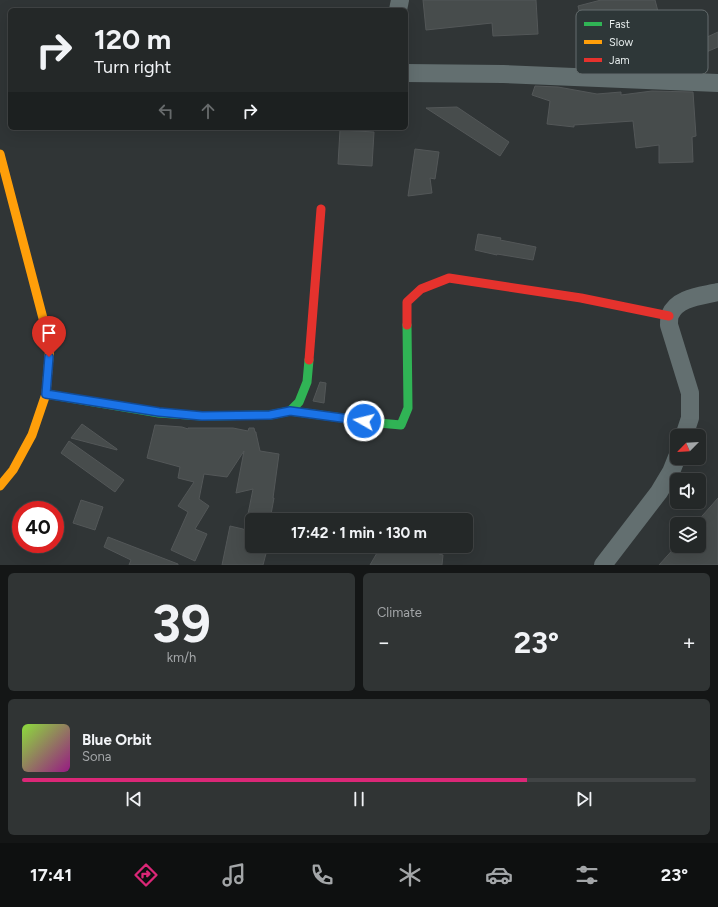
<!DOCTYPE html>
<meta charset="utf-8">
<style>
:root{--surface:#242828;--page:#303434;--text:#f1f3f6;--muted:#a3a6a8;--line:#414445;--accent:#db2777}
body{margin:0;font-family:Figtree,sans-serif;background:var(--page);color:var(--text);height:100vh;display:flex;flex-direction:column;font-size:15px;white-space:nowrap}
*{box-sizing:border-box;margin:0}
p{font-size:13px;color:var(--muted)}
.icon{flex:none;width:22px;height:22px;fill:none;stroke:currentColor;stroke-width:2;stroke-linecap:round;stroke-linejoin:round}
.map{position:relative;height:565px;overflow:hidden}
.drawer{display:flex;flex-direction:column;gap:8px;padding:8px;background:#141616;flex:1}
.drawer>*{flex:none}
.banner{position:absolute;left:8px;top:8px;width:400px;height:122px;border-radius:6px;box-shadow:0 4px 16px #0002,0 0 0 1px var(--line);background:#242828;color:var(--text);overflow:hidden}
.needle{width:26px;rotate:246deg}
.buttons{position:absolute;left:670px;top:429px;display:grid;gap:8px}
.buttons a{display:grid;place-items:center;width:36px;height:36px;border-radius:6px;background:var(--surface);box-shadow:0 4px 16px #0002,0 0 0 1px var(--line);font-size:20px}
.speed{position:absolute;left:12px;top:501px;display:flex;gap:8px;font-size:20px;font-weight:700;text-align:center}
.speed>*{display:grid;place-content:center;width:52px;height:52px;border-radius:50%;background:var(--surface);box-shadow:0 4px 16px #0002,0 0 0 1px var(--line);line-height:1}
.speed .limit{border:6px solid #d22;background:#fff;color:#111}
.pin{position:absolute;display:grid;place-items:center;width:34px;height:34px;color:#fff;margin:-41px -17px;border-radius:50% 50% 50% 0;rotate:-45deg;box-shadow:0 0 4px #0007}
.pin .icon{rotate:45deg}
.me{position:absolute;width:44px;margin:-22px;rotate:278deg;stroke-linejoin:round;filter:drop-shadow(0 0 3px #0008)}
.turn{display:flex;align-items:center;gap:14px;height:84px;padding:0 20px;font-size:18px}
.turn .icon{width:52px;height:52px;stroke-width:2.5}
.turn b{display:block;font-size:28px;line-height:34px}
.lanes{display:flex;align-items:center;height:38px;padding:0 20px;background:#0003;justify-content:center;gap:20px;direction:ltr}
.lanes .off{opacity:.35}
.big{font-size:30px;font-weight:700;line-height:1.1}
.drawer .widget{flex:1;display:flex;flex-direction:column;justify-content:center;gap:6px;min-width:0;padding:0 14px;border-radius:6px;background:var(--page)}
.drawer .dial{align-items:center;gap:0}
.dial b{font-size:52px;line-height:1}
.song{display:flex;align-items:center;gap:12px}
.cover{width:48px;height:48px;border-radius:6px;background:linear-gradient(135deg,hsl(90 70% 55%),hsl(310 70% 35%))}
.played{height:4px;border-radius:2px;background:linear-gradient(90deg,var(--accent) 75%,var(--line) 75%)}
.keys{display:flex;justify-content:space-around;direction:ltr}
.heat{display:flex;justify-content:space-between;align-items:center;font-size:22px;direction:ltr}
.drawer .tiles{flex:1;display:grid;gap:8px;grid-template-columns:1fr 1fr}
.widget:last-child{grid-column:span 2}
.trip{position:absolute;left:245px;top:513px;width:228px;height:40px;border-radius:6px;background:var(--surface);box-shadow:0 4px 16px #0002,0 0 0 1px var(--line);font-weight:700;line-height:40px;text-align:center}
.tabs{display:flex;height:64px;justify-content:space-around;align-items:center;background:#0e1010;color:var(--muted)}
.tabs .icon{width:28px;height:28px}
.tabs .selected{color:var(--accent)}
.tabs b{font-size:18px;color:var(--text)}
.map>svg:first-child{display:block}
</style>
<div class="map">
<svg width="718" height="565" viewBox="0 0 718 565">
<rect width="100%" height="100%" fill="#303536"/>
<g fill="#474c4c" stroke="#535758">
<path d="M 423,0 L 536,0 L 538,34 L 493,36 L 492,23 L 426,30 Z"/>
<path d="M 601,0 L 655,0 L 660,19 L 627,25 L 626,23 L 585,34 L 578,6 Z"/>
<path d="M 718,32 L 718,47 L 697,56 L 692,44 Z"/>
<path d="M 535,86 L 558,87 L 597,94 L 621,92 L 621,95 L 652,91 L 693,92 L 696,136 L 692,137 L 693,162 L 659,163 L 659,145 L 636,148 L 633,121 L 574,125 L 574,127 L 547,124 L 550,101 L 532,95 Z"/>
<path d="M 457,107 L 509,142 L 500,156 L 426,108 Z"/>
<path d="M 340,130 L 374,132 L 372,166 L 338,164 Z"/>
<path d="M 415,149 L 439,152 L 435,179 L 430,178 L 432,193 L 408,196 Z"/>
<path d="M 478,234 L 501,238 L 500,240 L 536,247 L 533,260 L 497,254 L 497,255 L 475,250 Z"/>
<path d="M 320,382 L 326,383 L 324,403 L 313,401 Z"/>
<path d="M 82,424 L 117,449 L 117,450 L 71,438 Z"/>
<path d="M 155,425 L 182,427 L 188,429 L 188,428 L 233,428 L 248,431 L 249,428 L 254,428 L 255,432 L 256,432 L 256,433 L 260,451 L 279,454 L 273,498 L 274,498 L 270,520 L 252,520 L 252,546 L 268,546 L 263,565 L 222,565 L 230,526 L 243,529 L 247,531 L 246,524 L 253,489 L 236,493 L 244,451 L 227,477 L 204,474 L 199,499 L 209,506 L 195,529 L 207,534 L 195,561 L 171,550 L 188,512 L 178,506 L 194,482 L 178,478 L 180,467 L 147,458 Z"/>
<path d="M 69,441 L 124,480 L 115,492 L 61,453 Z"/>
<path d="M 718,498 L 718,565 L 659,565 L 677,545 L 677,546 L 699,546 L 699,524 L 695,524 Z"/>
<path d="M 81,500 L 103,507 L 95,530 L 73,523 Z"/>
<path d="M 108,537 L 178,564 L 178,565 L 129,565 L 131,560 L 104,547 Z"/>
<path d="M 381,546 L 390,546 L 397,550 L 418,552 L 419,546 L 441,546 L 439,554 L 443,555 L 442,565 L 370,565 Z"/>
</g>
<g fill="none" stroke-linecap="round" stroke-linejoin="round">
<g stroke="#636f70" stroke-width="18">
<path d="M 398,10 L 400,0"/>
<path d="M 406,73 L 503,74 L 718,83"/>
<path d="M 684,436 L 690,418 L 690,393 L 669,325 C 669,322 669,318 670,315 C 677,297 702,296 718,292"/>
<path d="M 603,565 L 659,492 L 671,472 L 677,457"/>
</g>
<g stroke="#30b455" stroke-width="9">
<path d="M 46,394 L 159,413 L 202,416 L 270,415 L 290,411 L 299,402 L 307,382 L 309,360"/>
<path d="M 290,411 L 379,423 L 401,425 L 408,408 L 407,325"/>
</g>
<path stroke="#ff9f0a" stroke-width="9" d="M 0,154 L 50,345 L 46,394 L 32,435 L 13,470 L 0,486"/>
<g stroke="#e5322d" stroke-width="9">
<path d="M 407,325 L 407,302 L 421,289 L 449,278 L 581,298 L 669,316"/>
<path d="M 309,360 L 321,209"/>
</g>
</g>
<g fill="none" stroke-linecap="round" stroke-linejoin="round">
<g stroke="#114b97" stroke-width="10">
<path id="route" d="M 49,357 L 46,394 L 159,412 L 202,416 L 270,415 L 290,411 L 364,421"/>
</g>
<use href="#route" stroke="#1a73e8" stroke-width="7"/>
</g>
<rect x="576" y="10" width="132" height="64" rx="6" fill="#2e3738" stroke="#656d6e" stroke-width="1"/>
<rect x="584" y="22" width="18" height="4" fill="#30b455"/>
<rect x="584" y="40" width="18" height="4" fill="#ff9f0a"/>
<rect x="584" y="58" width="18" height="4" fill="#e5322d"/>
<g font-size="11" fill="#e6ecec">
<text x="609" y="28">Fast</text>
<text x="609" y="46">Slow</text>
<text x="609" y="64">Jam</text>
</g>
</svg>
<div class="buttons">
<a><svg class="needle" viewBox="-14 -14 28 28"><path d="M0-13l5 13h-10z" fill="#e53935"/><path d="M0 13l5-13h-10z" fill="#a3a6a8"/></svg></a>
<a><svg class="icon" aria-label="sound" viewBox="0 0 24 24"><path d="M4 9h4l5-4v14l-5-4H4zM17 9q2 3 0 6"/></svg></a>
<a><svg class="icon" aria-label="layers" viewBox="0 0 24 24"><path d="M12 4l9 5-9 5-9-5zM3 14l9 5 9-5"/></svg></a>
</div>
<div class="speed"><div class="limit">40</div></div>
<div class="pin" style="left:49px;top:357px;background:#d93025"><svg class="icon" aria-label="arrive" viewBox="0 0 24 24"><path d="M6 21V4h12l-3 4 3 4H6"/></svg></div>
<svg class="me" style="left:364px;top:421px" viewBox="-20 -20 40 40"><circle r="17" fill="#1a73e8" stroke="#fff" stroke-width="3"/><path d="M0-11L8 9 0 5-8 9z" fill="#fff"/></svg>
<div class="trip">17:42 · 1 min · 130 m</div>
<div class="banner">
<div class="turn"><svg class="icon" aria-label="right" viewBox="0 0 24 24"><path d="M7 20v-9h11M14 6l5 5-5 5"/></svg><div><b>120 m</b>Turn right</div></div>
<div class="lanes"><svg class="icon off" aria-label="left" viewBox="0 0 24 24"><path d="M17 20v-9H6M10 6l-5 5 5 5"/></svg><svg class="icon off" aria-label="ahead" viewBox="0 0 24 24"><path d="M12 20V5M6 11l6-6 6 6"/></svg><svg class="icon" aria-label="right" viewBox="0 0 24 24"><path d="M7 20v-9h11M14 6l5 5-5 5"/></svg></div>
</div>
</div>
<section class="drawer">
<div class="tiles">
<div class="widget dial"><b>39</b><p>km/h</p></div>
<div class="widget"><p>Climate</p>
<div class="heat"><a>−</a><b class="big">23°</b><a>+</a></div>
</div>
<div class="widget">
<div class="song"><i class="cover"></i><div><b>Blue Orbit</b><p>Sona</p></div></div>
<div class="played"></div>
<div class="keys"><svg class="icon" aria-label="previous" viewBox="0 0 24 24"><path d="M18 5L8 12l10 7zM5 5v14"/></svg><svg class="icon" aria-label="pause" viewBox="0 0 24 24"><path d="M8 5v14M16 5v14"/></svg><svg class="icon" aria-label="next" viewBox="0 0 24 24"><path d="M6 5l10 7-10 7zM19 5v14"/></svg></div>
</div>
</div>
</section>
<nav class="tabs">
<b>17:41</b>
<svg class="icon selected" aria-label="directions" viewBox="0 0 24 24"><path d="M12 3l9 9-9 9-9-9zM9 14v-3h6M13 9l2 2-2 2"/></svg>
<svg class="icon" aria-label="music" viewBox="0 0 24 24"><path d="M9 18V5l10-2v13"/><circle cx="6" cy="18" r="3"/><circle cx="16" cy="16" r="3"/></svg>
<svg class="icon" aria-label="phone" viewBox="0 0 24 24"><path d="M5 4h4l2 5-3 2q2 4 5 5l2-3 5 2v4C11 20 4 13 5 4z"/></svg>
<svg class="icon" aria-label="climate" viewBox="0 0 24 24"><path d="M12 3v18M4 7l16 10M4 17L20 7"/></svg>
<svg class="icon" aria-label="car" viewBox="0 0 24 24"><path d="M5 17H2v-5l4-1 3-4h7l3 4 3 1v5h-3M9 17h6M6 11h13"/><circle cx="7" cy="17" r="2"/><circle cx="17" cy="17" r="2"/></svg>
<svg class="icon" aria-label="filters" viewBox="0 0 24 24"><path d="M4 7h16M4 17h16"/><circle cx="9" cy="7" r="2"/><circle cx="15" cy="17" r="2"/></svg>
<b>23°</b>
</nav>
